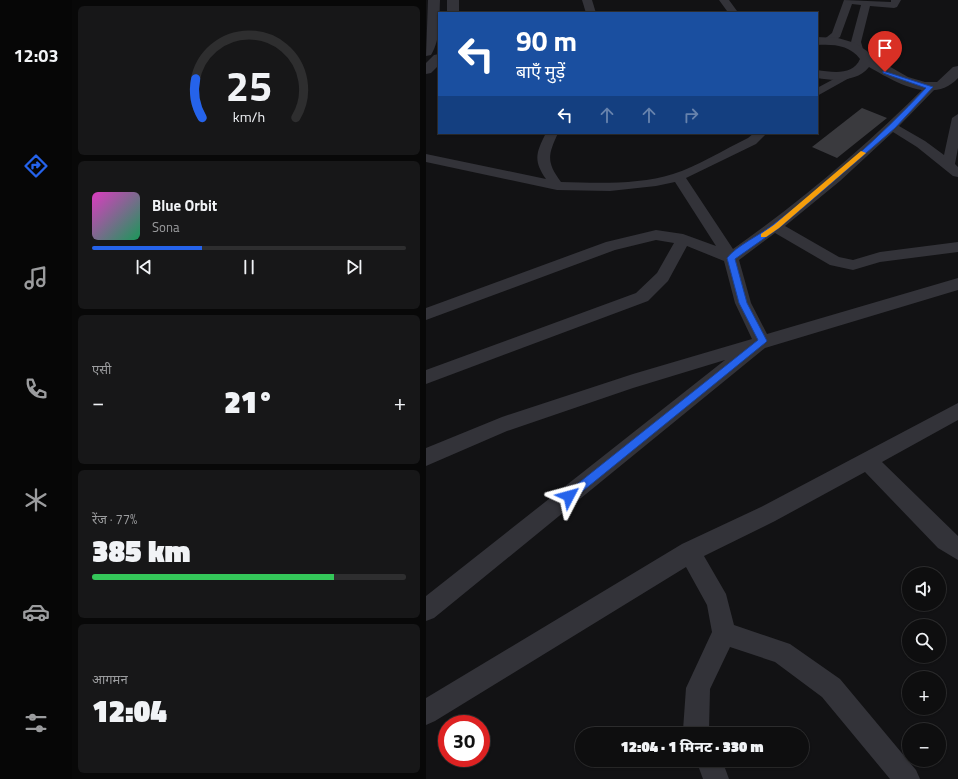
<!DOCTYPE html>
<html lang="hi">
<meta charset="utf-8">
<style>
:root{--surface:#0e0e0f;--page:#171718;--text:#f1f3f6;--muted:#9b9c9e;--line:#2e2e2f;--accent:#2563eb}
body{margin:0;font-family:"Titillium Web","Noto Sans Devanagari",sans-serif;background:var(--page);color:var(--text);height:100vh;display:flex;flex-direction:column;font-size:15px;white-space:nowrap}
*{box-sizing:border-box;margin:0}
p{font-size:13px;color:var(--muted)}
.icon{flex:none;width:22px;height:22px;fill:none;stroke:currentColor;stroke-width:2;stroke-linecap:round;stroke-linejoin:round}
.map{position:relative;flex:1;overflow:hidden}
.details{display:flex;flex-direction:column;gap:6px;padding:6px;background:#080808;width:354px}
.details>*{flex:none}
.top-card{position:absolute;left:12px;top:12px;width:380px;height:122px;border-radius:0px;box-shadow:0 1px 3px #0004,0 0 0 1px var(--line);background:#1a4fa0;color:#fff;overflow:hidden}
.tools{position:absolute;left:476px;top:567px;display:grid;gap:8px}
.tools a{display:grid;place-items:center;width:44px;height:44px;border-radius:50%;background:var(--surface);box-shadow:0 1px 3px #0004,0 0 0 1px var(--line);font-size:20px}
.speed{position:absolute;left:12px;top:715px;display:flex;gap:8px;font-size:20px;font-weight:700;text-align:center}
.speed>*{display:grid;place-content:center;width:52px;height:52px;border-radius:50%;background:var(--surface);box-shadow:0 1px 3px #0004,0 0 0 1px var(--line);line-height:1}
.speed .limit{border:6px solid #d22;background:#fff;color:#111}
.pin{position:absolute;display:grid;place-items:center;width:34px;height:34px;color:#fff;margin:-41px -17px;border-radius:50% 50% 50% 0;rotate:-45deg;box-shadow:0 0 4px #0007}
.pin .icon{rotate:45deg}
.me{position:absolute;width:44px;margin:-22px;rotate:51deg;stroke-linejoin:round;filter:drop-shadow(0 0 3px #0008)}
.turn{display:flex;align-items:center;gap:14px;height:84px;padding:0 12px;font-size:18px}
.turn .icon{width:52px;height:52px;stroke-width:2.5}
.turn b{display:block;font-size:28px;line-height:34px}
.lanes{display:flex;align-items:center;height:38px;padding:0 12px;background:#0003;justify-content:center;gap:20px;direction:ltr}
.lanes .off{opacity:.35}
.big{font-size:30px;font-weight:800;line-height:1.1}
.details .tile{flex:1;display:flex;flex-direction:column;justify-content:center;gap:6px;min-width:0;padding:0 14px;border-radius:6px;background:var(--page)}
.details .dial{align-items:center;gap:0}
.dial svg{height:104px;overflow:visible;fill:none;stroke:var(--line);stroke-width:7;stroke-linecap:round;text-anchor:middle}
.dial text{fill:var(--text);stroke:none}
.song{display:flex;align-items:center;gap:12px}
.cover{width:48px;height:48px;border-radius:6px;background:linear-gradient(135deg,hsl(310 70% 55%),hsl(150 70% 35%))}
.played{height:4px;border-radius:2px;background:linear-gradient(90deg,var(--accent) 35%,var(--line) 35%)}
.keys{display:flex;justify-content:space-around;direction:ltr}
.heat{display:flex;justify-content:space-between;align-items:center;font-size:22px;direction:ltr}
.charge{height:6px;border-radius:3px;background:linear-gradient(90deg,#34c759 77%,var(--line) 0)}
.trip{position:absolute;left:149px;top:727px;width:234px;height:40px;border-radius:20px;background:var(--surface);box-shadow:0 1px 3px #0004,0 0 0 1px var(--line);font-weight:800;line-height:40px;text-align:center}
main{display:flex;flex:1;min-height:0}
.tab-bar{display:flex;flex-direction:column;width:72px;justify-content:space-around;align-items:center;background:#060606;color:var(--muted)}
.tab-bar .icon{width:28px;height:28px}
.tab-bar .active{color:var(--accent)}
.tab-bar b{font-size:18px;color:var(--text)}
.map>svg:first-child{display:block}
</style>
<main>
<nav class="tab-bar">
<b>12:03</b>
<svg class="icon active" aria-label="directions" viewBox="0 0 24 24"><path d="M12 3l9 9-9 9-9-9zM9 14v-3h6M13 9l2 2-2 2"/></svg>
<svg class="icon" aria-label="music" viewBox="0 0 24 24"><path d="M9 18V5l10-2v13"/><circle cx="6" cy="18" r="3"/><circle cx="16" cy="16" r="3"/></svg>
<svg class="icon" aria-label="phone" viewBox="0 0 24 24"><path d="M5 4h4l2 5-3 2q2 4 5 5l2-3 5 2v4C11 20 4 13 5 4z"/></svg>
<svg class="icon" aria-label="climate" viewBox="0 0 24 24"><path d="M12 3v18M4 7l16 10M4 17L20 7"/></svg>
<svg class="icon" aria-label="car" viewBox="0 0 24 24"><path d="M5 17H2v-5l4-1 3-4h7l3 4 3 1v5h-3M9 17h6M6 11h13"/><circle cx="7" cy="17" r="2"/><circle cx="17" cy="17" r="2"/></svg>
<svg class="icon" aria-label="filters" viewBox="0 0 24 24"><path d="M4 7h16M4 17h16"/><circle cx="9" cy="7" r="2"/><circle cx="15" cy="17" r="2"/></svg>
</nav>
<section class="details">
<div class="tile dial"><svg viewBox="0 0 100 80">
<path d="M14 69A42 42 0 1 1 86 69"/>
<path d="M14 69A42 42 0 0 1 9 39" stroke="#2563eb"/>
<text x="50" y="56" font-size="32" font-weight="700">25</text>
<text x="50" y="72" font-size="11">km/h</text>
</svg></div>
<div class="tile">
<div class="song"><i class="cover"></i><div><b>Blue Orbit</b><p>Sona</p></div></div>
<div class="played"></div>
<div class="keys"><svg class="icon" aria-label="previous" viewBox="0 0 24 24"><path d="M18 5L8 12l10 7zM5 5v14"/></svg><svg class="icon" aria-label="pause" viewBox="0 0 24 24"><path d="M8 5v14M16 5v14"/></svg><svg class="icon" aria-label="next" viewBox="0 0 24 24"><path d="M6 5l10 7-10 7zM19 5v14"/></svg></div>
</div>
<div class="tile"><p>एसी</p>
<div class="heat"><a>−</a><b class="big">21°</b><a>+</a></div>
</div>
<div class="tile"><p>रेंज · 77%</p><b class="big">385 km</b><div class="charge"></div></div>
<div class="tile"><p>आगमन</p><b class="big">12:04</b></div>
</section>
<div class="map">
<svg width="532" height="779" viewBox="0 0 532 779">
<rect width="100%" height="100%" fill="#121214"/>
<path fill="#3a3a3e" d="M 436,108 L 461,118 L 411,158 L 386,147 Z"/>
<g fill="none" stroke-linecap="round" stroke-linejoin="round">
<g fill="#333339" fill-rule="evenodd">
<path d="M 156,0 L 166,0 L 170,13 L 160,13 Z"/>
<path d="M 293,0 L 303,0 L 311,11 L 310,13 L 300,13 L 301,11 Z"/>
<path d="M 418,0 L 465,2 L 465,0 L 475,0 L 471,7 L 468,8 L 444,6 L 435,42 L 437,49 L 432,52 L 428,51 L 425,42 L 435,5 L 426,4 L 414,37 L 401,44 L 396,41 L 406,33 Z"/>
<path d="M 421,72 L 426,75 L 425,77 L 391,96 L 391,88 Z"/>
<path d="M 505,84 L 509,85 L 511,87 L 509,89 L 473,126 L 499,141 L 518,155 L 526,118 L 532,114 L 532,148 L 529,164 L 532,167 L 532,177 L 527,176 L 491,147 L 467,132 L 414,181 L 359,226 L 413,257 L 427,260 L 454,252 L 532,242 L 532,252 L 454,262 L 427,270 L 404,265 L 349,233 L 313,260 L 325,303 L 341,334 L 532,278 L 532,290 L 339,348 L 8,618 L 0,621 L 0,596 L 299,360 L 207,388 L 81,431 L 0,466 L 0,448 L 76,417 L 207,374 L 326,339 L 309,303 L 298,261 L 261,246 L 242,281 L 222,301 L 0,384 L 0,370 L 210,293 L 231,273 L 248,243 L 230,240 L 189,250 L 0,320 L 0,308 L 180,242 L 230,230 L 257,234 L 290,246 L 249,182 L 230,186 L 184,191 L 131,190 L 0,162 L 0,154 L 120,179 C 107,160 110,153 120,133 L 132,133 C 122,155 120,162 135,182 C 171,183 212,185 247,174 C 270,167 299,149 322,138 L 328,133 L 341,133 L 330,144 L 260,178 L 307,249 C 377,200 441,145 501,85 Z"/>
<path d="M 532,403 L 532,420 L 456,462 L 532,536 L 532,560 L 512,548 L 439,472 L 349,521 L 278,556 L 300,594 L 308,625 L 364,644 L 414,679 L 490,770 L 494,779 L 464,779 L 396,697 L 349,662 L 304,647 L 284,689 L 283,729 L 285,734 L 259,734 L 257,730 L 260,688 L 286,632 L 281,605 L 260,567 L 9,721 L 0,725 L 0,698 L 256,544 L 335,507 Z"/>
<path d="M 270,760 L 296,760 L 303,779 L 277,779 Z"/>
</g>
<g fill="#333339" fill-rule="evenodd">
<path d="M 2,0 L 14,0 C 13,18 15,39 5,55 L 0,56 Z"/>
<rect x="21" y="0" width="12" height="13"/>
<path d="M 391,37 L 412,38 L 429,43 L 441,51 L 445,56 L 482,77 L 499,82 L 511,82 L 527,67 L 532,66 L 532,78 C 507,105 469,82 443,67 C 431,82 409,81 391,78 L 391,70 C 406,72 427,76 434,59 C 424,45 407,44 391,45 Z"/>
<path d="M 13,54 L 13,65 L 5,73 L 0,74 L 0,63 L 8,55 Z"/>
</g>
</g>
<path fill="#2563eb" stroke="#184099" d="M 457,71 L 507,87 L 469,128 L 402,186 L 353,228 L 309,259 L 321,303 L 341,341 L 339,343 L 147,499 L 143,501 L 140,499 L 138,496 L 140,493 L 332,340 L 313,303 L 301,258 C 310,246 336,234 348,224 C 402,183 454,137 500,88 L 457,73 Z"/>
<path fill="#f59e0b" d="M 435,151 L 440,153 L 353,228 L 340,237 L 335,237 L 335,234 L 348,225 Z"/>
</svg>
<div class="tools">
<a><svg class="icon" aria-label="sound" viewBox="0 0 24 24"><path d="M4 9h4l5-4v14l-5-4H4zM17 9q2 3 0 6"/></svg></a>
<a><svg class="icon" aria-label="search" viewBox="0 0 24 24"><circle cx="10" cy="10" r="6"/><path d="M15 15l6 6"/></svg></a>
<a>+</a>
<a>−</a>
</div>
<div class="speed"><div class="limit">30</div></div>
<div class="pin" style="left:459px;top:72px;background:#d93025"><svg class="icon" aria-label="arrive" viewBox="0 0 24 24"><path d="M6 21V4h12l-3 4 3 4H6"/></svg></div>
<svg class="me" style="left:143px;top:496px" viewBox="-20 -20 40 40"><path d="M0-17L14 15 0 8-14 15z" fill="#2563eb" stroke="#fff" stroke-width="4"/></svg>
<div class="trip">12:04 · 1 मिनट · 330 m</div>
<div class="top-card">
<div class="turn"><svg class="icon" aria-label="left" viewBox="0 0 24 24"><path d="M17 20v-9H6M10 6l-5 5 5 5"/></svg><div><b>90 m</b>बाएँ मुड़ें</div></div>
<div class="lanes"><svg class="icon" aria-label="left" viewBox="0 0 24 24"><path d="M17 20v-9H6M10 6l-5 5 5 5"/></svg><svg class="icon off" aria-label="ahead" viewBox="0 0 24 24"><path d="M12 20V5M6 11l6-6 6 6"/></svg><svg class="icon off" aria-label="ahead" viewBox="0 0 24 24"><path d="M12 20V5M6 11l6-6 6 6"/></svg><svg class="icon off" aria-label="right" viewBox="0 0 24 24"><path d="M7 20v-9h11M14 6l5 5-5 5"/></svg></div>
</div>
</div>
</main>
